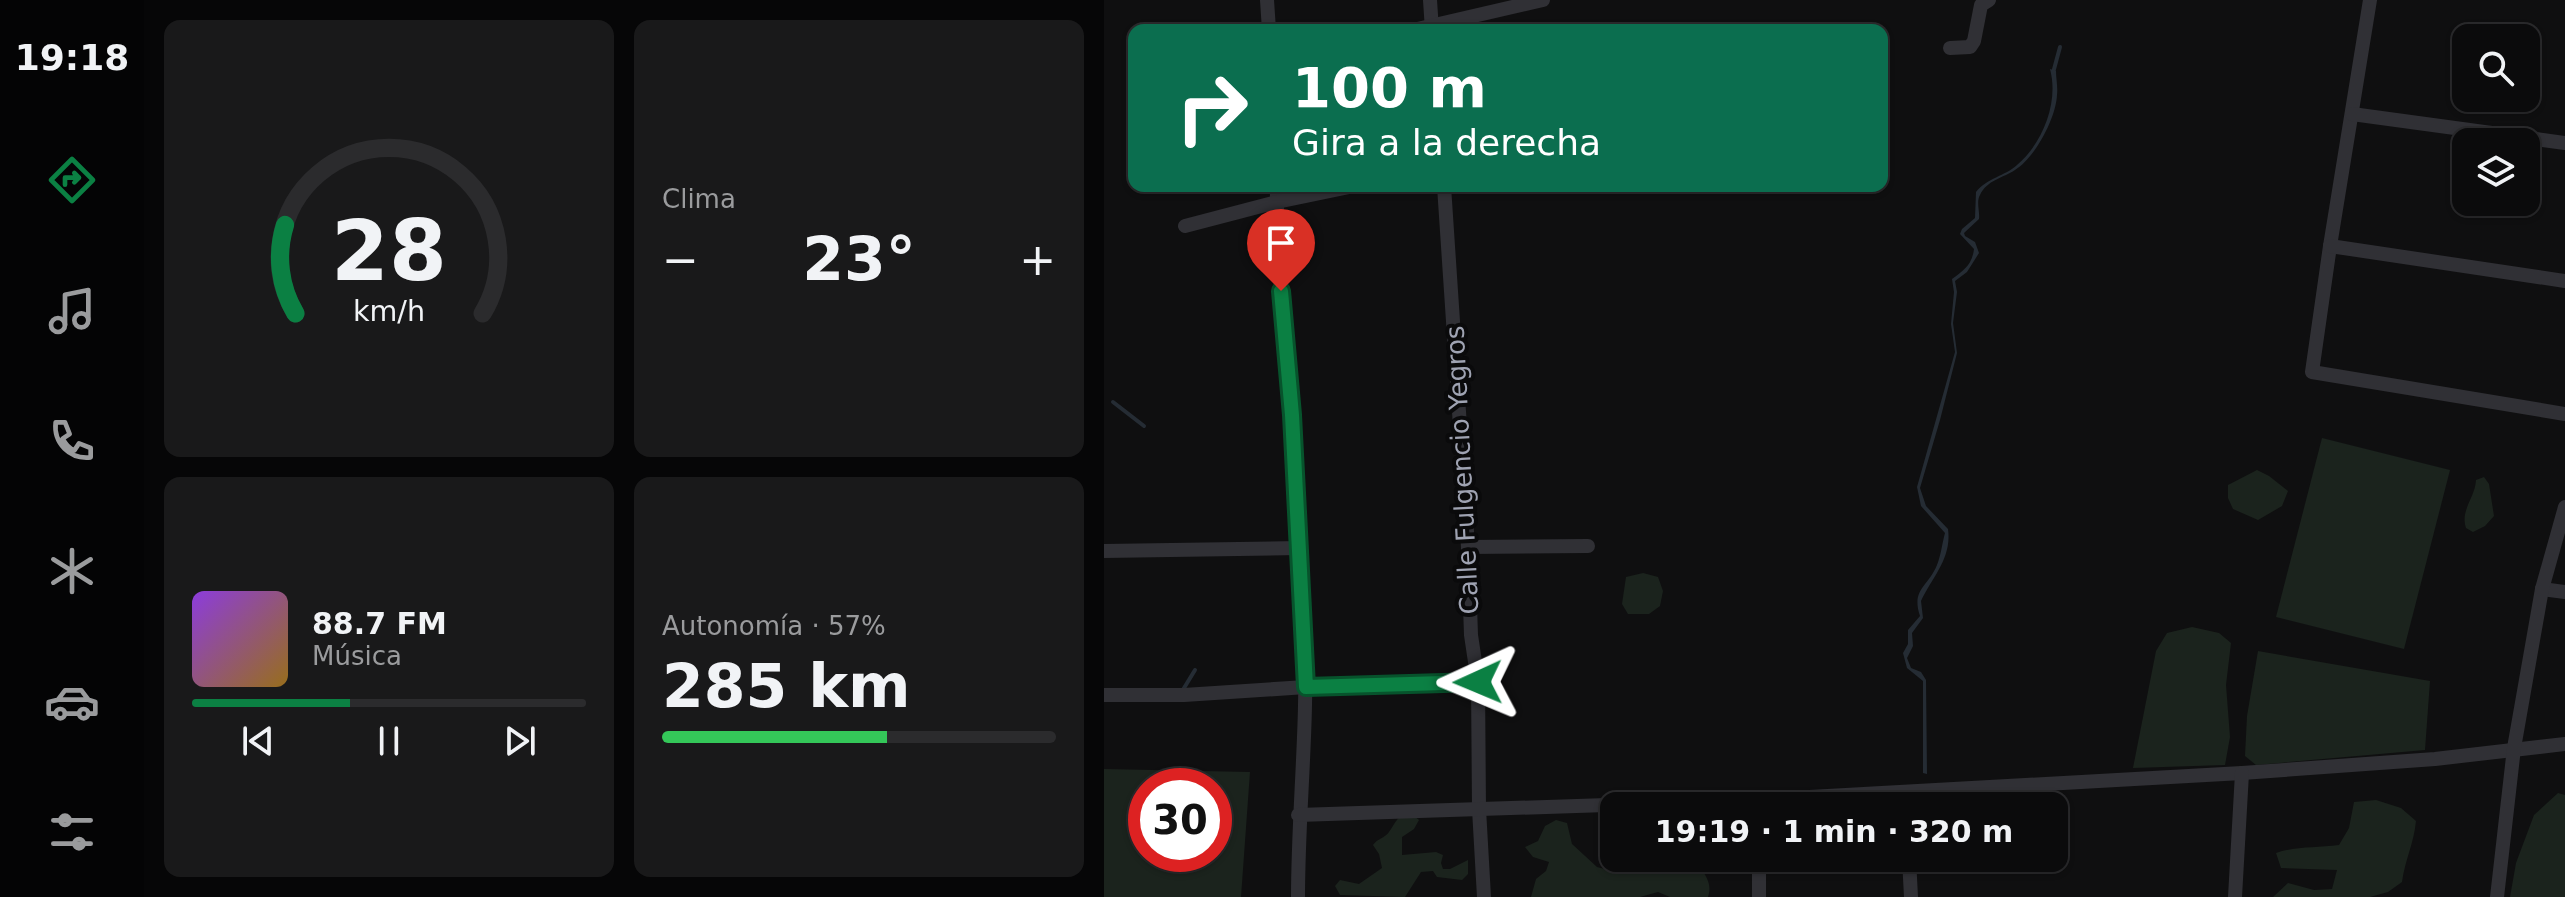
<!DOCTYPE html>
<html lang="es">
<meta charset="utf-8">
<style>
:root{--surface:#0b0b0c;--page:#19191a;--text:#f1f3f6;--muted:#9a9b9d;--line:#2b2b2d;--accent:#0b8043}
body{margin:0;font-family:"DejaVu Sans",sans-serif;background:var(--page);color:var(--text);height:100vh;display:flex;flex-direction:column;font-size:30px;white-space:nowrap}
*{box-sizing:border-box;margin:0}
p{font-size:26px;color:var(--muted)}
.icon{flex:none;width:44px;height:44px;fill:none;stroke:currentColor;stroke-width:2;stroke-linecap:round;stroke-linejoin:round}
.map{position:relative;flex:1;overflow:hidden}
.side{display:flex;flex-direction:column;gap:20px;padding:20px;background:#060607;width:960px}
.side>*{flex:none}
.guide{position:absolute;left:24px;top:24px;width:760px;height:168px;border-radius:16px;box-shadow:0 2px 6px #0004,0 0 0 2px var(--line);background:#0b6e4f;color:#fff;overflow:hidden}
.fabs{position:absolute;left:1348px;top:24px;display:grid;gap:16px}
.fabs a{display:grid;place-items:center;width:88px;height:88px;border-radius:16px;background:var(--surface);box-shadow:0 2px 6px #0004,0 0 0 2px var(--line);font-size:40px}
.speed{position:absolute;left:24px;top:768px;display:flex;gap:16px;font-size:40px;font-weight:700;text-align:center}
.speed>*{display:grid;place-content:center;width:104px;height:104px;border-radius:50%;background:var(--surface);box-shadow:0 2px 6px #0004,0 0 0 2px var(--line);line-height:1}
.speed .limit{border:12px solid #d22;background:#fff;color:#111}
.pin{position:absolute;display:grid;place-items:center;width:68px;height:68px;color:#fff;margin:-82px -34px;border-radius:50% 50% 50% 0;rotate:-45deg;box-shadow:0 0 8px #0007}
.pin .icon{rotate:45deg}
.me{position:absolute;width:88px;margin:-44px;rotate:269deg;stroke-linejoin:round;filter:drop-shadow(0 0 6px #0008)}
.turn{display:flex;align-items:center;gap:28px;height:168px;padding:0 32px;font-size:36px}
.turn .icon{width:104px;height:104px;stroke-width:2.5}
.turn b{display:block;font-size:56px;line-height:68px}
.big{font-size:60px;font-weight:700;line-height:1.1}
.side .card{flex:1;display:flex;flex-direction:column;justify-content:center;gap:12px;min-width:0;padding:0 28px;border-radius:16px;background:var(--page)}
.side .dial{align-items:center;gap:0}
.dial svg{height:208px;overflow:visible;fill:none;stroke:var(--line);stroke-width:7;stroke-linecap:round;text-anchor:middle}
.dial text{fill:var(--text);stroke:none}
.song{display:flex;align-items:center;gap:24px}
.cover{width:96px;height:96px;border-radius:12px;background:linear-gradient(135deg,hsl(270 70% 55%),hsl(40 70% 35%))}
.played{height:8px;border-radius:4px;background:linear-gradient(90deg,var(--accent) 40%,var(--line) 40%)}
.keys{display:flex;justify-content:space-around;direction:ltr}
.heat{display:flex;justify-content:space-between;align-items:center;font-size:44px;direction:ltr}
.charge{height:12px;border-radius:6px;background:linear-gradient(90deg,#34c759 57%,var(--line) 0)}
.side .tiles{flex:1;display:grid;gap:20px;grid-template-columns:repeat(2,1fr)}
.trip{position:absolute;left:496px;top:792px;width:468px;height:80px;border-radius:16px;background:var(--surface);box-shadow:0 2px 6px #0004,0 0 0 2px var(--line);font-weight:700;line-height:80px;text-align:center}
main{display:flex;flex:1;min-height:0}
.dock{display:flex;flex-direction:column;width:144px;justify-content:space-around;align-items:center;background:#040405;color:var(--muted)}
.dock .icon{width:56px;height:56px}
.dock .current{color:var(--accent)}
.dock b{font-size:36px;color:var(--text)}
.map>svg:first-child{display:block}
</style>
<main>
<nav class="dock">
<b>19:18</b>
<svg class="icon current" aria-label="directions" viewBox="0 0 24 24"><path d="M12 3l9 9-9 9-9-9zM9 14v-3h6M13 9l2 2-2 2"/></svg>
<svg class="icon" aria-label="music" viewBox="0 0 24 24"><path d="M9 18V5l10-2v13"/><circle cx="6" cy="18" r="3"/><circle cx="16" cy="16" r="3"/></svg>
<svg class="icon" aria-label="phone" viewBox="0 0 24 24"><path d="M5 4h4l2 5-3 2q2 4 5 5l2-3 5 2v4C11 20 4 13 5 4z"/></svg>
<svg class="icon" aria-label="climate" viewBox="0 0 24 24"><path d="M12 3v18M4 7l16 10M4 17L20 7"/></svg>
<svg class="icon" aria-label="car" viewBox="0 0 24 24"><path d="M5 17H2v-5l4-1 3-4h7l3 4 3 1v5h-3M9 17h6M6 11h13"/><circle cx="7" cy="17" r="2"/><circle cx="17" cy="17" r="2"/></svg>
<svg class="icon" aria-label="filters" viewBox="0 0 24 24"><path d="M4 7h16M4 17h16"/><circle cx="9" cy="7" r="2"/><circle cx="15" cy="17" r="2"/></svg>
</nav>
<section class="side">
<div class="tiles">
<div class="card dial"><svg viewBox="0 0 100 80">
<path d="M14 69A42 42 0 1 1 86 69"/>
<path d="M14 69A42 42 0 0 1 10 35" stroke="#0b8043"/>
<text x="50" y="56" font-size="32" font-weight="700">28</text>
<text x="50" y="72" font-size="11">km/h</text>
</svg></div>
<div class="card"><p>Clima</p>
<div class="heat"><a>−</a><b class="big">23°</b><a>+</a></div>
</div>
<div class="card">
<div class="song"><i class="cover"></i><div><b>88.7 FM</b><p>Música</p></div></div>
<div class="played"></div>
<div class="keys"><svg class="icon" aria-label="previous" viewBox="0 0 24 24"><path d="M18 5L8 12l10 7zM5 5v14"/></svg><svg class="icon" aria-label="pause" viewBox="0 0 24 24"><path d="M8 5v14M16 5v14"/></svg><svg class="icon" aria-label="next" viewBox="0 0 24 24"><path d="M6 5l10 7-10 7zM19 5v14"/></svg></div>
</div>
<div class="card"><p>Autonomía · 57%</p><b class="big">285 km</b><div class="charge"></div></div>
</div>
</section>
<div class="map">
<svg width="1461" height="897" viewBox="0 0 1461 897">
<rect width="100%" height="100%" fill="#0f0f10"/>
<g fill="#1b231d" fill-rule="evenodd">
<path d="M 1218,438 L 1346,470 L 1300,649 L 1172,617 Z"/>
<path d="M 1153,470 L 1165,476 L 1184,491 L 1178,506 L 1154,520 L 1129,509 L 1124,498 L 1124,485 Z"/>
<path d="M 1380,477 L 1385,484 L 1390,516 L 1381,526 L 1369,532 L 1362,528 C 1356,510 1371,498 1372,480 Z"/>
<path d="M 539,573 L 554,577 L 559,591 L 556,606 L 545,614 L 524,614 L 518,604 L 522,577 Z"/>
<path d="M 1088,627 L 1115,633 L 1127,643 L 1122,685 L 1126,737 L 1121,765 L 1029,768 L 1052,651 L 1063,633 Z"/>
<path d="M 1154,651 L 1326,681 L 1321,750 L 1152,765 L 1141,756 L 1143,716 Z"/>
<path d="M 0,769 L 146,772 L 137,897 L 0,897 ZM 42,786 L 110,786 L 110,854 L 42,854 Z"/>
<path d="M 1454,793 L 1461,795 L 1461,897 L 1406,897 L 1412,863 L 1430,815 Z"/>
<path d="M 1272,800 L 1297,808 L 1312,821 C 1310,843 1301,860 1298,882 L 1284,892 L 1266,897 L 1169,897 L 1184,883 L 1210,890 L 1228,889 L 1233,870 L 1177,868 L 1172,853 C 1193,846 1213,848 1235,845 L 1245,828 L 1250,802 Z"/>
<path d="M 305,812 L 315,820 L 310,829 L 298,837 L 298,855 L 332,852 L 339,855 L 337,863 L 339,869 L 346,869 L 364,860 L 364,874 L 358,880 L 333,877 L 329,871 L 317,872 L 301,897 L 236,895 L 231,886 L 236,880 L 255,884 L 278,868 L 275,854 L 269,845 C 274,838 281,838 285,832 C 292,822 293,816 305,812 Z"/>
<path d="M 452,820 L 463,823 L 468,844 L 493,867 L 508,871 L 548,858 L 592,858 C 597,872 610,881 604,897 L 566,897 L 554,892 L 536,897 L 427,897 L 432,879 L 442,871 L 445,862 L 429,857 L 421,847 L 434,841 L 441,826 Z"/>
</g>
<path fill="#252c34" d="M 946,69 L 952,71 C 952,79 954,87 953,95 C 952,118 931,158 911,170 C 899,178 883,180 876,195 C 872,202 876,211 875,219 L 860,233 L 861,236 L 871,242 L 875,253 L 863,272 L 851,281 L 853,292 L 849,323 L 853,353 L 836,420 L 816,488 L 822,506 L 844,529 C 848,558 829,576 817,601 L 819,618 L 808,633 L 809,646 L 803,658 L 807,668 L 817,672 L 822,680 L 823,774 L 819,773 L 819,681 L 803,668 L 799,653 L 804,644 L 804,630 L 816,616 C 807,589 824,587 833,565 C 837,555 838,544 841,533 L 817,506 L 813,487 L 851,352 L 847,324 L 850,292 L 848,279 C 860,270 868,265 870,249 L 856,234 L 858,229 L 871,218 L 872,192 C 883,178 901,176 913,165 C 939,143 955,102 946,69 Z"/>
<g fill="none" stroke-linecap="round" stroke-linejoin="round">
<g stroke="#252c34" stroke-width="4">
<path d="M 949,73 L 956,47"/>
<path d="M 9,402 L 40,426"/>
<path d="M 77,693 L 91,670"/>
</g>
<g stroke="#303035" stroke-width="14">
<path d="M 163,0 L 165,30"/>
<path d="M 326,0 L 328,30"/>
<path d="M 1266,0 L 1226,246 L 1208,372 L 1461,414"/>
<path d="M 309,30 L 439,0"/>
<path d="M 846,48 L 866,47 L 870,41 L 877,5 L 885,0"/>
<path d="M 1248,114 L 1461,143"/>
<path d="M 173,186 C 172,263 183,340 188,417 C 193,488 197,559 200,629 C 205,719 194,808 194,897"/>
<path d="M 340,186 L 364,547 L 367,635 L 374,682 L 375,809 L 380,897"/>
<path d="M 81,226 L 173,202 L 250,186"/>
<path d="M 1226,246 L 1461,281"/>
<path d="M 364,547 L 484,546"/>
<path d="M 0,551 L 195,548"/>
<path d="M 1438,589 L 1461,592"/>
<path d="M 0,695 L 80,695 L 202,687 L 374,682"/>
<path d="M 194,815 L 654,800 L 1138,773 L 1331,759 L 1461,744"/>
<path d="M 655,858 L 655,897"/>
<path d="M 805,858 L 807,897"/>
<path d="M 1131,897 L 1138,773"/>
<path d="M 1393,897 L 1410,748 L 1438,589 L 1461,507"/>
</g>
</g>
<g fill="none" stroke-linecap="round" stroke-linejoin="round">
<g stroke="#07532c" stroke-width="20">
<path id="route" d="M 177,291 L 188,415 L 202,687 L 374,682"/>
</g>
<use href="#route" stroke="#0b8043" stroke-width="14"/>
</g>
<g text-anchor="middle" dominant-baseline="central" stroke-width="8" stroke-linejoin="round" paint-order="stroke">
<g font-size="26" fill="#9fa3b2" stroke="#0a0a0b">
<text transform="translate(358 470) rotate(-93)">Calle Fulgencio Yegros</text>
</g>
</g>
</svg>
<div class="fabs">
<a><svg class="icon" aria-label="search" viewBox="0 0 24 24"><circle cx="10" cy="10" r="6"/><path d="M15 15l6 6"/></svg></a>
<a><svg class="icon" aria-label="layers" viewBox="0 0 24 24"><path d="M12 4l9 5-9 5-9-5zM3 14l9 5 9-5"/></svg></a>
</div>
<div class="speed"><div class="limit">30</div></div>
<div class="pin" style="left:177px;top:291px;background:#d93025"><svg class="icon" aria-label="arrive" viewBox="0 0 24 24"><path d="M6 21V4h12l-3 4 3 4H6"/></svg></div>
<svg class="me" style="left:374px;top:682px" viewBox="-20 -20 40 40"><path d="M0-17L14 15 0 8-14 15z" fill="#0b8043" stroke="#fff" stroke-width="4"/></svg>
<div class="trip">19:19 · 1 min · 320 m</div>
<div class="guide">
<div class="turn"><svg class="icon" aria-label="right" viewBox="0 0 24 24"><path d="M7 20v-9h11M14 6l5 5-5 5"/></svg><div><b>100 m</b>Gira a la derecha</div></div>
</div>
</div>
</main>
